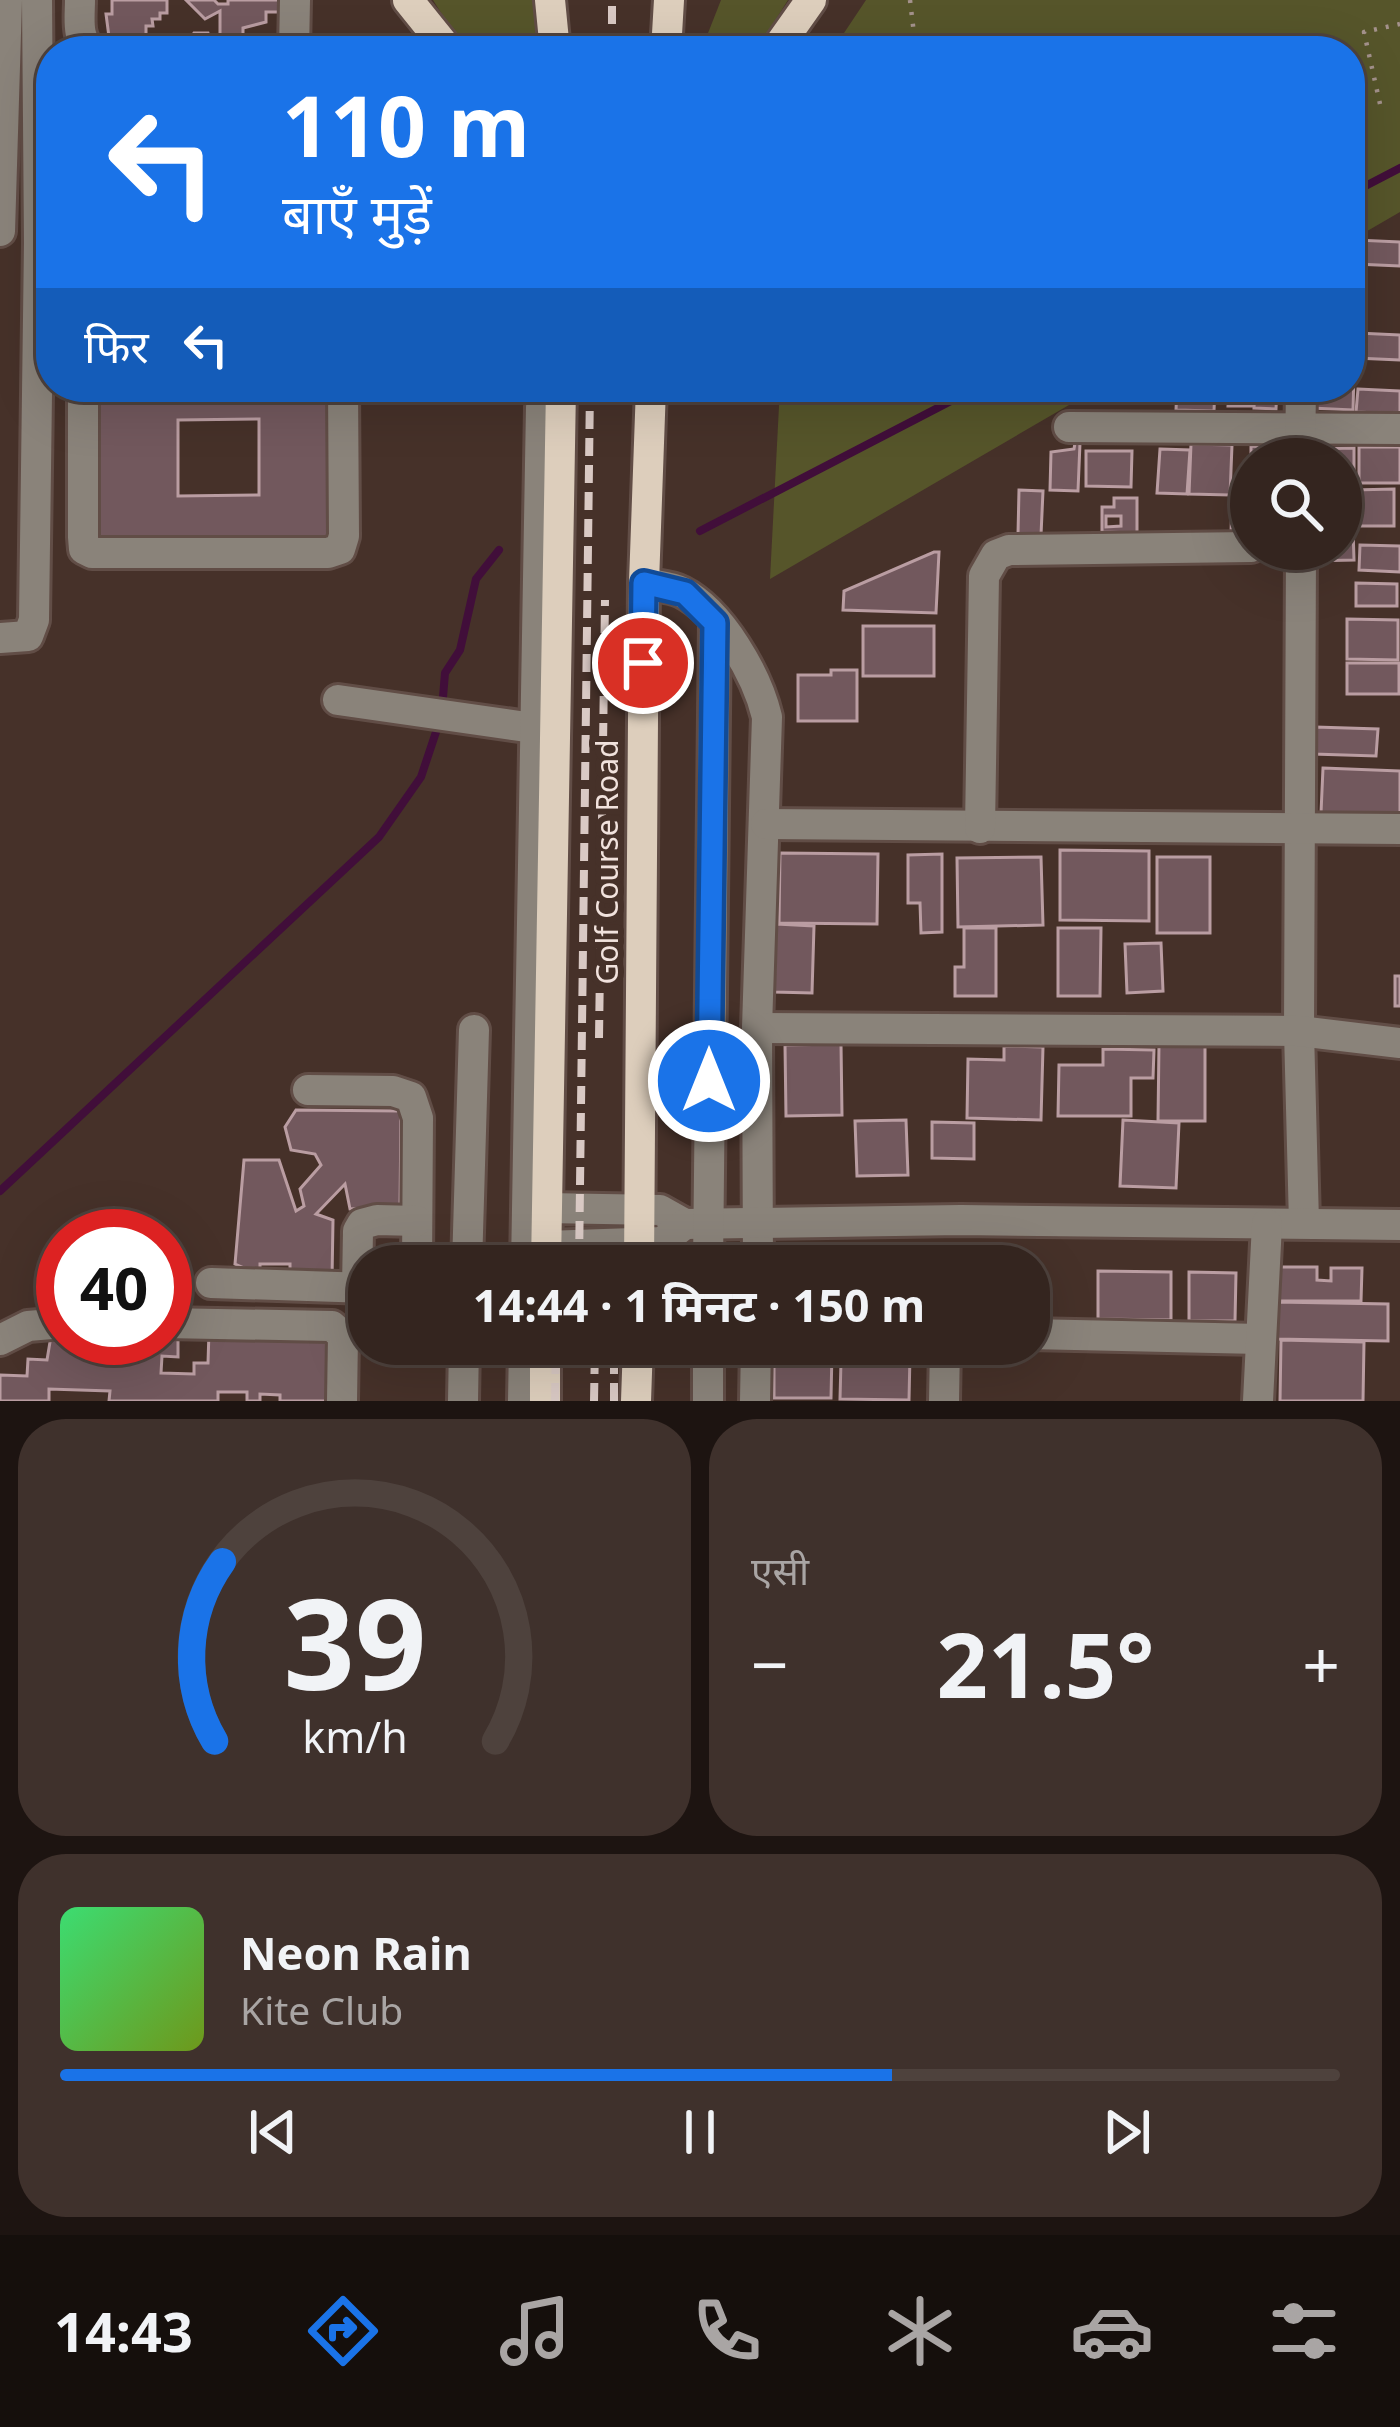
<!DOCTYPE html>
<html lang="hi">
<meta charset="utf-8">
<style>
:root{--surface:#34251f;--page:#3f312c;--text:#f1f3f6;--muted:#a9a5a4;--line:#4e423d;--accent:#1a73e8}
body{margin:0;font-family:"Noto Sans","Noto Sans Devanagari",sans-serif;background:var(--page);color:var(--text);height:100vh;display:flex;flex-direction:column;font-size:45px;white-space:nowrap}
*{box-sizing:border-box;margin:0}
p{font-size:39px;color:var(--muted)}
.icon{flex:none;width:66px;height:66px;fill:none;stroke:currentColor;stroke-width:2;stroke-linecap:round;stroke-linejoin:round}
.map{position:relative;height:1401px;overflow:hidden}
.panel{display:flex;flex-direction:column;gap:18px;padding:18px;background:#1d1411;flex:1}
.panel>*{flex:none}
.top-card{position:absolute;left:36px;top:36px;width:1329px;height:366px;border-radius:48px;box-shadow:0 12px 48px #0002,0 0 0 3px var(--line);background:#1a73e8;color:#fff;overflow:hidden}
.tools{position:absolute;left:1230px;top:438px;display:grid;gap:24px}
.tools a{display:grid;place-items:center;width:132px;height:132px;border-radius:50%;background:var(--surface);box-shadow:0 12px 48px #0002,0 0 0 3px var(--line);font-size:60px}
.speed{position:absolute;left:36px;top:1209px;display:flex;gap:24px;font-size:60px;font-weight:700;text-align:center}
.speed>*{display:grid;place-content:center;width:156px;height:156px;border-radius:50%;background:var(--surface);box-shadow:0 12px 48px #0002,0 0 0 3px var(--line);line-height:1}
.speed .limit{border:18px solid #d22;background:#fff;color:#111}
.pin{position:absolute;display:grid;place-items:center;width:102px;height:102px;color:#fff;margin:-51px;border:6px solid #fff;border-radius:50%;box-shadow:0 3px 12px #0007}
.me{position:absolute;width:132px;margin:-66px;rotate:0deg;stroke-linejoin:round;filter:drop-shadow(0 0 9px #0008)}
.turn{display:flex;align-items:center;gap:42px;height:252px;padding:0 48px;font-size:54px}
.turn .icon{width:156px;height:156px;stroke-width:2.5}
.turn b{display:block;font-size:84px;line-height:102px}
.then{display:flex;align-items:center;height:114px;padding:0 48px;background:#0003;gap:24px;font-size:45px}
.big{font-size:90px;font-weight:700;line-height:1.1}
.panel .widget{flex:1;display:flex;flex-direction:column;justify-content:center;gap:18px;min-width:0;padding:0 42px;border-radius:48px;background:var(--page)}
.panel .dial{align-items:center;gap:0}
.dial svg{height:312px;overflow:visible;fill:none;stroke:var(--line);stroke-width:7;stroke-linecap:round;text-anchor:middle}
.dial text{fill:var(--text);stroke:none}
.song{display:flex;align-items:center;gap:36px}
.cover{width:144px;height:144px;border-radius:18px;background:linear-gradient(135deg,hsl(140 70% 55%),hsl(80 70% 35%))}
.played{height:12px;border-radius:6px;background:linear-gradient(90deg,var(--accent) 65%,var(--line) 65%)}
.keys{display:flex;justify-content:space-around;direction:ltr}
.heat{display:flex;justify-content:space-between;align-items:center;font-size:66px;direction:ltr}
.panel .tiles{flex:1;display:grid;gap:18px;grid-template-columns:1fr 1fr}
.widget:last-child{grid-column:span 2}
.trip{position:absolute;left:348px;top:1245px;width:702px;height:120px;border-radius:48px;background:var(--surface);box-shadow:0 12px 48px #0002,0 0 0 3px var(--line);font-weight:700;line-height:120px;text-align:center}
.tabs{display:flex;height:192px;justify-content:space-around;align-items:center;background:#150f0c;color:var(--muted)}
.tabs .icon{width:84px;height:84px}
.tabs .active{color:var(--accent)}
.tabs b{font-size:54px;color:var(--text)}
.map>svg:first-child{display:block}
</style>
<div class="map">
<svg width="1400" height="1401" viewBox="0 0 1400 1401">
<rect width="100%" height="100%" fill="#463129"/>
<g fill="#56552a">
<path d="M 433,0 L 539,0 L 547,51 L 465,51 Z"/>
<path d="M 721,0 L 788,0 L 756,51 L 701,51 Z"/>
<path d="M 866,0 L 1400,0 L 1400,212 L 1350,241 L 1350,51 L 832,51 Z"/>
<path d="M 780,387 L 1100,387 L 770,579 Z"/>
</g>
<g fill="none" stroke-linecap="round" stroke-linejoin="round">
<g stroke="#410e3a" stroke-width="8">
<path d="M 1350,194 L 1400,168"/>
<path d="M 700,531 L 978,387"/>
<path d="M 442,709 L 445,673 L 460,650 L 476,579 L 499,550"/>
<path d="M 0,1191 L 379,837 L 421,777 L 439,723"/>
</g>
</g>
<g fill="#72585d" stroke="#ba9da2" stroke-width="3" fill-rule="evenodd">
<path d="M 112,0 L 167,0 L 167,13 L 160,13 L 160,19 L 152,19 L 153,26 L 146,26 L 146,42 L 129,42 L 129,37 L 109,37 L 106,14 L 112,14 Z"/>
<path d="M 186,0 L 214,0 L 218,4 L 228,4 L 228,0 L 284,0 L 285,12 L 266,12 L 266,22 L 243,28 L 243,45 L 260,45 L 260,51 L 268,51 L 172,51 L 172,41 L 189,40 L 194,33 L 208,33 L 211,42 L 231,42 L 231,37 L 220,37 L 220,11 L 205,19 Z"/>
<path d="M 1356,240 L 1400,242 L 1400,266 L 1356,264 Z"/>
<path d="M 1350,279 L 1356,279 L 1356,306 L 1350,305 Z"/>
<path d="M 1357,333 L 1400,335 L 1400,360 L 1356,358 Z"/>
<path d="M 1350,373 L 1354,373 L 1353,410 L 1311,408 L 1312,387 L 1350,387 Z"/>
<path d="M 94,387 L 332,387 L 337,545 L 91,546 ZM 259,419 L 259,495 L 178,496 L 178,420 Z"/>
<path d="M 1177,387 L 1215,387 L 1214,411 L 1176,410 Z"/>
<path d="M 1229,387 L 1253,387 L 1253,406 L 1228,406 Z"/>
<path d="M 1255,387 L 1277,387 L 1276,409 L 1254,408 Z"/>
<path d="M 1358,389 L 1400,391 L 1400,414 L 1356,412 Z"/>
<path d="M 1075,443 L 1080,443 L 1078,491 L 1050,490 L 1051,452 L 1074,449 Z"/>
<path d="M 1191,444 L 1232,445 L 1230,495 L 1189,494 Z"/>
<path d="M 1251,446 L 1273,447 L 1272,459 L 1251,459 L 1251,488 Z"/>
<rect x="1359" y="447" width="41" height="36"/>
<path d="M 1354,448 L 1354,484 L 1341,484 L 1341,459 L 1312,459 L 1312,449 Z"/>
<path d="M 1160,449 L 1190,450 L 1187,494 L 1157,493 Z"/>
<path d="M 1086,451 L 1132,451 L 1131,487 L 1086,486 Z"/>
<path d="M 1394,489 L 1394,526 L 1353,526 L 1353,490 Z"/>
<path d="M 1019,490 L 1043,491 L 1041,535 L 1018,534 Z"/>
<path d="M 1232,491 L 1251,492 L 1251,535 L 1231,534 Z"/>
<path d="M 1114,498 L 1137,498 L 1137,533 L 1102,532 L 1102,507 L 1114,507 ZM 1106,516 L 1121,516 L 1121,526 L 1106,527 Z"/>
<path d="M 1353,528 L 1354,560 L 1311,561 L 1310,549 L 1341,549 L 1341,529 Z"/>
<path d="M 1360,545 L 1400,546 L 1400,572 L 1359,570 Z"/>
<path d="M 934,552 L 939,552 L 936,613 L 843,610 L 844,591 Z"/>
<path d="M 1356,583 L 1397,584 L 1397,606 L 1356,606 Z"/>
<path d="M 1347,619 L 1398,620 L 1398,660 L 1347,659 Z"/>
<rect x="863" y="626" width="71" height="50"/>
<rect x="1347" y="663" width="52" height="31"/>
<path d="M 831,670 L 857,670 L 857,721 L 798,721 L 798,675 L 831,675 Z"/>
<path d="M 1315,727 L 1378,729 L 1376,756 L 1313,754 Z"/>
<path d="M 1323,768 L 1400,771 L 1400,816 L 1321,813 Z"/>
<path d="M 1060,850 L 1149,851 L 1149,921 L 1060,920 Z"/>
<path d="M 780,853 L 878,854 L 877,924 L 779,923 Z"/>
<path d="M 942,854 L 942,932 L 921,933 L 920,903 L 908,903 L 908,855 Z"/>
<path d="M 1041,857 L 1043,925 L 958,927 L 957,858 Z"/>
<rect x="1157" y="857" width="53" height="76"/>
<path d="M 776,924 L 814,926 L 812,993 L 774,992 Z"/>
<path d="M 964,928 L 996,928 L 996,996 L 955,996 L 955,967 L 964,967 Z"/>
<path d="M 1058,928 L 1101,928 L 1100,996 L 1058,996 Z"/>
<path d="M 1161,943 L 1163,991 L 1127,993 L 1125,944 Z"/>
<rect x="1395" y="976" width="5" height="30"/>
<path d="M 841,1044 L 842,1115 L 786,1116 L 785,1045 Z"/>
<path d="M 1159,1044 L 1205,1044 L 1205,1121 L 1158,1121 Z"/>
<path d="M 1004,1046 L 1043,1047 L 1041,1120 L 967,1118 L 968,1059 L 1004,1060 Z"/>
<path d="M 1103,1049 L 1154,1050 L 1153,1078 L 1131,1078 L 1131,1116 L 1058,1116 L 1059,1065 L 1103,1065 Z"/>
<path d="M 296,1110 L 401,1111 L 400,1206 L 350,1209 L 345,1184 L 316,1214 L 333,1220 L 332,1280 L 290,1279 L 290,1264 L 260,1264 L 260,1275 L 235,1264 L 244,1160 L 279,1160 L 296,1211 L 304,1206 L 300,1189 L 321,1165 L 315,1154 L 291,1150 L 285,1127 Z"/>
<path d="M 906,1120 L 908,1175 L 857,1176 L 855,1121 Z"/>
<path d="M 1123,1120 L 1179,1123 L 1176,1188 L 1120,1186 Z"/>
<path d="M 932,1122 L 974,1123 L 974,1159 L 932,1158 Z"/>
<path d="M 1279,1267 L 1317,1267 L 1317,1280 L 1331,1281 L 1331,1268 L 1362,1268 L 1361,1301 L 1278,1301 Z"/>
<path d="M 1098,1271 L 1171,1272 L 1171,1320 L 1098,1319 Z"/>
<path d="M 1189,1272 L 1236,1273 L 1235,1321 L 1189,1321 Z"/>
<path d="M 1029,1277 L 1043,1278 L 1042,1316 L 1029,1316 Z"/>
<path d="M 1276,1302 L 1388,1304 L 1388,1341 L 1275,1339 Z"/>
<path d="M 52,1330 L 63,1338 L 165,1338 L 178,1330 L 178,1357 L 162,1356 L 161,1373 L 194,1374 L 194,1363 L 208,1363 L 209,1331 L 337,1335 L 335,1401 L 280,1401 L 280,1395 L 260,1394 L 260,1401 L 247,1401 L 247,1392 L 218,1392 L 218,1401 L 109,1401 L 110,1391 L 49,1389 L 49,1401 L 0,1401 L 0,1375 L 27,1376 L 28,1359 L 47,1360 Z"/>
<path d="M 1281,1340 L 1364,1342 L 1363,1401 L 1280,1401 Z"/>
<path d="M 774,1351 L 832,1351 L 831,1398 L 774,1398 Z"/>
<path d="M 891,1355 L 910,1355 L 909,1400 L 840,1399 L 841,1361 L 891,1361 Z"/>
</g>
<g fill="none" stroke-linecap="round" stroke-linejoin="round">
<g stroke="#614d46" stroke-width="36">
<g id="minor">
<path d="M 80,0 C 80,18 76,38 91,51"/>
<path d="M 294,51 L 295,0"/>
<path d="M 0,231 L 7,0"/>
<path d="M 83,387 L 83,537 L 84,549 L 92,553 L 328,553 L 340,549 L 344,536 L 343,387"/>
<path d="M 1069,427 L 1400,429"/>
<path d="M 1300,459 L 1301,387"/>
<path d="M 1301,549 L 1299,1031 L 1304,1223"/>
<path d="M 644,583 C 656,586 670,586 682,592 C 721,612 757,675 767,717 L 757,1028 L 758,1266"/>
<path d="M 0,638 L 28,636 L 34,620 L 39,243 L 37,0"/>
<path d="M 338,700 L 555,731"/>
<path d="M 766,824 L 1400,829"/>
<path d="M 980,828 L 984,576 L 996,555 L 1009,550 L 1251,547"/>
<path d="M 757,1028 L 1299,1031 L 1400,1043"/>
<path d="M 308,1090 L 393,1091 L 411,1097 L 418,1118 L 417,1266"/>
<path d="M 546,1208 L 660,1210 L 685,1224 L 961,1220 L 1400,1225"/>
<path d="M 546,1246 L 662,1242 L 685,1224"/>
<path d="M 467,1266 L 474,1030"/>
<path d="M 526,1266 L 541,407 L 551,387"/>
<path d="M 708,1266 L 715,623"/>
<path d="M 211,1283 L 369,1288"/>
<path d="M 357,1288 L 358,1231 L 362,1224 L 377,1220 L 417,1221"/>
<path d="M 165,1323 L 332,1326 L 343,1336 L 342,1401"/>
<path d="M 1029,1334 L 1260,1339"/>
<path d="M 0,1340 L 28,1326 L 63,1323"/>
<path d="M 463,1401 L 464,1344"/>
<path d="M 523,1401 L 524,1344"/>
<path d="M 708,1401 L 708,1344"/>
<path d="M 755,1401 L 756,1344"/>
<path d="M 944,1401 L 945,1344"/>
<path d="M 1258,1401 L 1267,1224"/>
</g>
</g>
<g stroke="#614d46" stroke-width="36">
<g id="major">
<path d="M 408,0 L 449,51"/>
<path d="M 550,0 L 555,51"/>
<path d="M 666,51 L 669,0"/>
<path d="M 775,51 L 811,0"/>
<path d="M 546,1266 L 561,387"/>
<path d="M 639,1266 L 644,583 L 651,387"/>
<path d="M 545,1401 L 545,1344"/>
<path d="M 636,1401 L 638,1344"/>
</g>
</g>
<g stroke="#a4928c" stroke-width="4.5" stroke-dasharray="3 9" stroke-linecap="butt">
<path d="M 910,0 L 916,51"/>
<path d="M 1380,104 L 1364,32 L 1400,24"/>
</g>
<use href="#minor" stroke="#8a837a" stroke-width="30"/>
<use href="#major" stroke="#ddcebc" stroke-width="30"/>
<g stroke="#d9c9c4" stroke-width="8" stroke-dasharray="18 9" stroke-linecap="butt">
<path d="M 612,51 L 612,0"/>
<path d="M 599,1038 L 605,600"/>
<path d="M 556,1266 L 557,1245"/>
<path d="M 579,1266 L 590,387"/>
<path d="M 614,1266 L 614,1243"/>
<path d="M 555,1401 L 556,1344"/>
<path d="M 594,1401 L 595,1344"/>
<path d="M 614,1401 L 614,1344"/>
</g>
</g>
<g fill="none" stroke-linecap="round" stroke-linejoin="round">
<g stroke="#114b97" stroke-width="30">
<path id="route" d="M 643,663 L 644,583 L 685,593 L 715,623 L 709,1081"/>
</g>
<use href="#route" stroke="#1a73e8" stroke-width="21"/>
</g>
<g text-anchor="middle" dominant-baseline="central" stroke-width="12" stroke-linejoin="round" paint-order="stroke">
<g font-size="30" fill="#f1e2dd" stroke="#463129">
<text transform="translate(606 862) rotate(-90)">Golf Course Road</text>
</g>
</g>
</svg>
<div class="tools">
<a><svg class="icon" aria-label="search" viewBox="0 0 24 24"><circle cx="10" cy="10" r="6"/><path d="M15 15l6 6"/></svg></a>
</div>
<div class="speed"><div class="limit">40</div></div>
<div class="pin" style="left:643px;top:663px;background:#d93025"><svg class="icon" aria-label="arrive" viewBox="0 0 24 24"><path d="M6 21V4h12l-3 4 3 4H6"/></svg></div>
<svg class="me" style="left:709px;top:1081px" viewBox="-20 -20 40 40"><circle r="17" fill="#1a73e8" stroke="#fff" stroke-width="3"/><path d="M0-11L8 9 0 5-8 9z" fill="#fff"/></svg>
<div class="trip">14:44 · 1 मिनट · 150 m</div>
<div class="top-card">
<div class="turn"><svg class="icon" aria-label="left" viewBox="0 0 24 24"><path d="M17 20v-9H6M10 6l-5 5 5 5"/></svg><div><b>110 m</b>बाएँ मुड़ें</div></div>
<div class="then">फिर<svg class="icon" aria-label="left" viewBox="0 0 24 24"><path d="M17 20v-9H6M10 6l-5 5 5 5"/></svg></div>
</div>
</div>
<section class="panel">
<div class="tiles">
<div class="widget dial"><svg viewBox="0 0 100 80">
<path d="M14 69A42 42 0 1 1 86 69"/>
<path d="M14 69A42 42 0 0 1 16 23" stroke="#1a73e8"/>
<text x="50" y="56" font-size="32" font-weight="700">39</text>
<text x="50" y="72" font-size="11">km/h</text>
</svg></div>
<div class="widget"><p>एसी</p>
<div class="heat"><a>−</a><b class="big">21.5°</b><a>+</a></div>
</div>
<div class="widget">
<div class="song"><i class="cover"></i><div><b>Neon Rain</b><p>Kite Club</p></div></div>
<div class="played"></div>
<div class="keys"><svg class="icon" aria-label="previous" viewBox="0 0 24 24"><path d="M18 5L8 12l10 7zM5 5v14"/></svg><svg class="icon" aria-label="pause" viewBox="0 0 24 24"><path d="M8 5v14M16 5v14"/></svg><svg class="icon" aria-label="next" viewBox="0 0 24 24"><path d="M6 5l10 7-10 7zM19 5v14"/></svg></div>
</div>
</div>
</section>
<nav class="tabs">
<b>14:43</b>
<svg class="icon active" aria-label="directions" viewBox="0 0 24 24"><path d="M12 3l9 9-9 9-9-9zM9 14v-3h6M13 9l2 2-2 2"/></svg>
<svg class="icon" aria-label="music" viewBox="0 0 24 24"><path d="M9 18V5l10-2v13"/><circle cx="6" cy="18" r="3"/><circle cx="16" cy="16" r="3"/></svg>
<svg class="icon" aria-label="phone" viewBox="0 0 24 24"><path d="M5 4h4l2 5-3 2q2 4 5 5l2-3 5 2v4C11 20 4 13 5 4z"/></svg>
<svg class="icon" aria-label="climate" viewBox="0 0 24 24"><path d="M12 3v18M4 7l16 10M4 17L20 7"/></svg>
<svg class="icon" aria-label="car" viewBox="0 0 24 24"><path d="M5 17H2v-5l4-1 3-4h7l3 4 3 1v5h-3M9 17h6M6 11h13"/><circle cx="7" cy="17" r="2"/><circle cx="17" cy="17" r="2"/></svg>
<svg class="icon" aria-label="filters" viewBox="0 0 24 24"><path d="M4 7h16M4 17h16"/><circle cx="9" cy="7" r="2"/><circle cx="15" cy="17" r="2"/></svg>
</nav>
